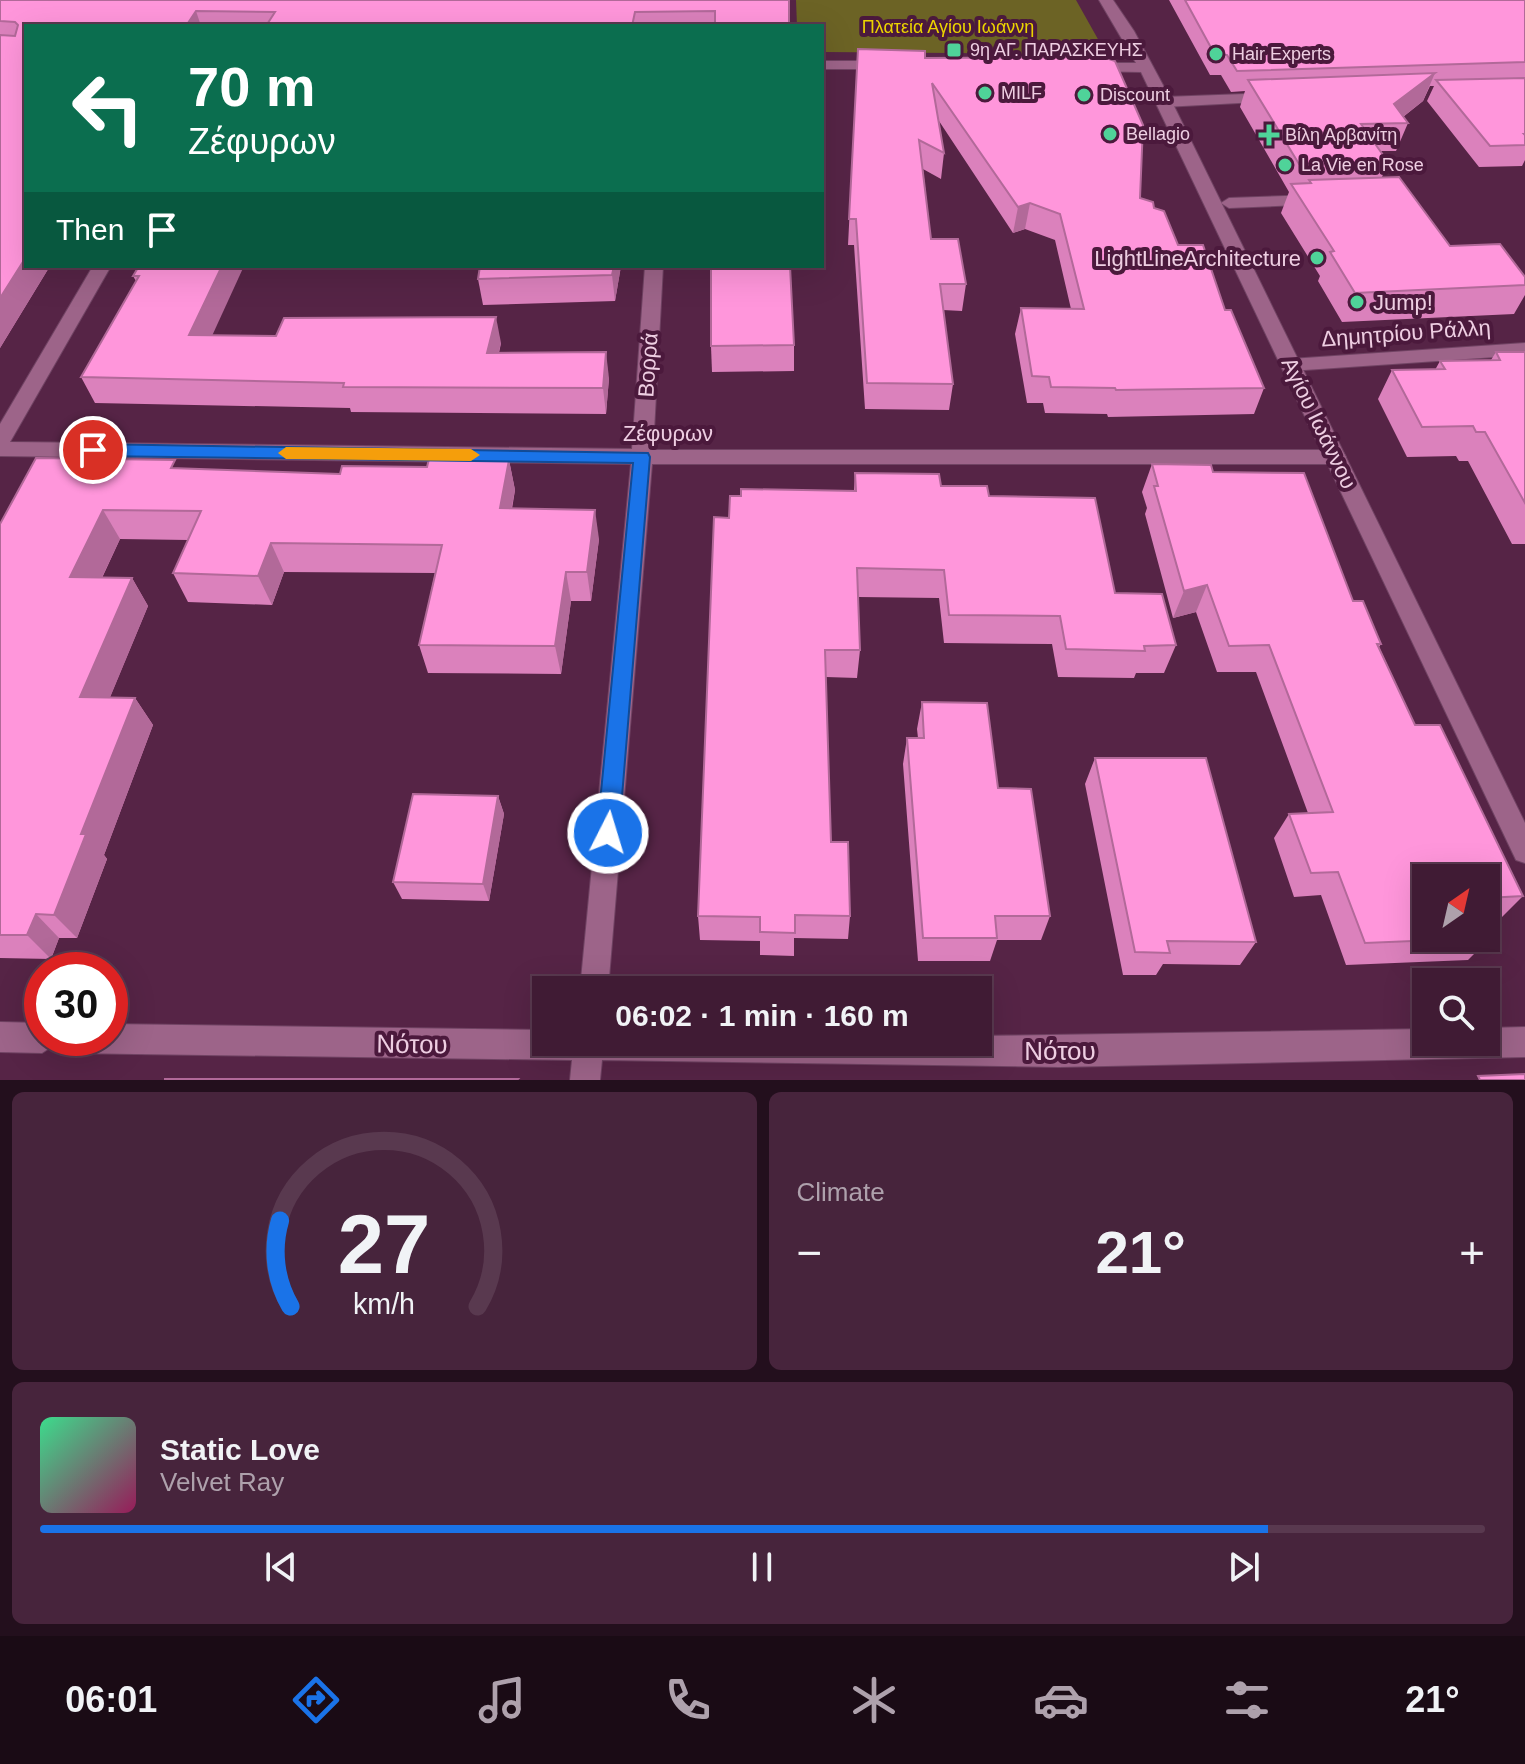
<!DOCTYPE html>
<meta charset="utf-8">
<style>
:root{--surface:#401b34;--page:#47243c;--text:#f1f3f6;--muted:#aea1ac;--line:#59394f;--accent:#1a73e8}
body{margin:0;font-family:Arial,sans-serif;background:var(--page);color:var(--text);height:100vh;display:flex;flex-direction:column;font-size:30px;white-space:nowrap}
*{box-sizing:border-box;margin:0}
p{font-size:26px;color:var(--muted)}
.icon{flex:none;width:44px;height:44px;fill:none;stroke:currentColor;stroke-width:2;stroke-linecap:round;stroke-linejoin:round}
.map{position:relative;height:1080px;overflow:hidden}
.sheet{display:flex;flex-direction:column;gap:12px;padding:12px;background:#230f1d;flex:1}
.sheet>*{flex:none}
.banner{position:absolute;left:24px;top:24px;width:800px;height:244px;border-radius:0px;box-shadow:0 8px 32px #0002,0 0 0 2px var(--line);background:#0b6e4f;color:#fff;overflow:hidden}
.needle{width:52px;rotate:34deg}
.controls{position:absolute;left:1412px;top:864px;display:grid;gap:16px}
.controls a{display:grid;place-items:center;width:88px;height:88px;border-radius:0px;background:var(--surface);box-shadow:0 8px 32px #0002,0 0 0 2px var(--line);font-size:40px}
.speed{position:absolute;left:24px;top:952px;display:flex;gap:16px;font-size:40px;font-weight:700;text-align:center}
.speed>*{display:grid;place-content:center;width:104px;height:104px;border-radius:50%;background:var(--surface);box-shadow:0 8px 32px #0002,0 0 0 2px var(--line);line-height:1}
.speed .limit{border:12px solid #d22;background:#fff;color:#111}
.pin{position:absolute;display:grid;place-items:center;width:68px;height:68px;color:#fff;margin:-34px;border:4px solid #fff;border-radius:50%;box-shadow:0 2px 8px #0007}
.me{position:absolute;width:88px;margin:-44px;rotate:5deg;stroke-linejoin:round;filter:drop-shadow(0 0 6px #0008)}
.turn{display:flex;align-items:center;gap:28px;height:168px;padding:0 32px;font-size:36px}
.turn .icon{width:104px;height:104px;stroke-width:2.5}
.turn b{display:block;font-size:56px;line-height:68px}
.then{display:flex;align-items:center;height:76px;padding:0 32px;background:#0003;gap:16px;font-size:30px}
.big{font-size:60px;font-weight:800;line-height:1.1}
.sheet .card{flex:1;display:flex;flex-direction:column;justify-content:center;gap:12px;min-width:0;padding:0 28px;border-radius:12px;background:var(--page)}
.sheet .dial{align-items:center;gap:0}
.dial svg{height:208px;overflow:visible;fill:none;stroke:var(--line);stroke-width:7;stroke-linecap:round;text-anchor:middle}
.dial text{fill:var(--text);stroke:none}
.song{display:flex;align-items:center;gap:24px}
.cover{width:96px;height:96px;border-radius:12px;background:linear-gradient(135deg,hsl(150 70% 55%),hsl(330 70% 35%))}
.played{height:8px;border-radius:4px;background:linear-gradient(90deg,var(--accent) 85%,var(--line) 85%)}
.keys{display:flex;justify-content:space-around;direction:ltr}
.heat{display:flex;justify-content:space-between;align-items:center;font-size:44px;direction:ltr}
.sheet .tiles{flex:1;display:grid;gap:12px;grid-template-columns:1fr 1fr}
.card:last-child{grid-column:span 2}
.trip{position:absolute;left:532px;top:976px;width:460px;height:80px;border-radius:0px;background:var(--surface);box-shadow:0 8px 32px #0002,0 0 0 2px var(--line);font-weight:800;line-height:80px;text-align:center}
.dock{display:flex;height:128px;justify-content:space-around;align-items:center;background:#1a0b15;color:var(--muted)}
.dock .icon{width:56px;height:56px}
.dock .selected{color:var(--accent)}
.dock b{font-size:36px;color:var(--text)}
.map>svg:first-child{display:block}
</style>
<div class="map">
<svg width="1525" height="1080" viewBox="0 0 1525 1080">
<rect width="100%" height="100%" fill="#562446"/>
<path fill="#6c6325" d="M 796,0 L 1076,0 L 1099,41 L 1096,46 L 1076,54 L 822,52 L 822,26 L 797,26 Z"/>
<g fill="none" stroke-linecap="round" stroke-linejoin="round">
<g stroke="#704363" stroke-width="2">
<path id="pedestrian" d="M 1316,195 L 1324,200 L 1322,204 L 1229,208 L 1221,203 L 1229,198 Z"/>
</g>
<g stroke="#704363" stroke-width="2">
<g id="minor">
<path d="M 1272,93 L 1280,98 L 1277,101 L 1164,107 L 1156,102 L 1164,97 Z"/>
<path d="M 93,266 L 111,266 L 10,442 L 632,449 L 645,266 L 663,266 L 653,450 L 1336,450 L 1343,452 L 1346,457 L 1343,462 L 1336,464 L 652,464 L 608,990 L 580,990 L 631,464 L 0,456 L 0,424 Z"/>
<path d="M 1525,343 L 1525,355 L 1290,371 L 1280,365 L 1290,359 Z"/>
<path d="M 0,1022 L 42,1023 L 42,1038 L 110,1038 L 110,1024 L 546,1030 L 546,1042 L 978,1042 L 978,1036 L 1426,1029 L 1426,1042 L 1486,1042 L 1486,1028 L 1525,1027 L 1525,1057 L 1059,1067 L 602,1060 L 600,1080 L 570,1080 L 572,1060 L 66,1053 L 54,1045 L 42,1053 L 0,1052 Z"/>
</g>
</g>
<g stroke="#704363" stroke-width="2">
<g id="tertiary">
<path d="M 1099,0 L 1113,0 L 1134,31 L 1172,102 L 1525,823 L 1525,863 L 1516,860 L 1141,72 L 1087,71 L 1080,67 L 1087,63 L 1136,63 Z"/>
<path d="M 822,61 L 885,61 L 892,65 L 885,69 L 822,69 Z"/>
</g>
</g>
<use href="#pedestrian" fill="#9d6489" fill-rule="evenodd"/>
<use href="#minor" fill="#9d6489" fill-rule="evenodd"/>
<use href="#tertiary" fill="#9d6489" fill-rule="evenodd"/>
</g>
<g fill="#db81bc">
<path d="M 0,0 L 789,0 L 789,26 L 26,26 L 26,266 L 50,266 L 0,348 Z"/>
<path d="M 1169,0 L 1525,0 L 1525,160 L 1522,166 L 1479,167 L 1427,101 L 1434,86 L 1430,86 L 1423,101 L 1403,117 L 1408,123 L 1396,151 L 1381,151 L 1388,162 L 1382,177 L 1450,246 L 1525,277 L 1525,295 L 1514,314 L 1342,322 L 1318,281 L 1320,276 L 1281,213 L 1289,192 L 1240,107 L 1245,91 L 1231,92 L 1221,75 L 1210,75 Z"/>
<path d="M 858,49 L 925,58 L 1154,208 L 1178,245 L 1225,310 L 1264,388 L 1254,414 L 1108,417 L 1107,414 L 1045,413 L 1043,403 L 1027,403 L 1015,334 L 1021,308 L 1071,309 L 1055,240 L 1025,229 L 1013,233 L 939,121 L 944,153 L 941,179 L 923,169 L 931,239 L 966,284 L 962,311 L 943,310 L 953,384 L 949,410 L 865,409 L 854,245 L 848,245 Z"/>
<path d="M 139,266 L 212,335 L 501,343 L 499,353 L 609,378 L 606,414 L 351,412 L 350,408 L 95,403 L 81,377 L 136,281 L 133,276 Z"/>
<path d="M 480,266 L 621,266 L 615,301 L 483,305 L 478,279 Z"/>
<path d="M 794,345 L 794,371 L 712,372 L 711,346 Z"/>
<path d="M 1496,352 L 1525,352 L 1525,544 L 1512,544 L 1468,461 L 1459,461 L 1456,456 L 1407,457 L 1378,399 L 1392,370 L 1435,370 L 1440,361 L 1491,360 Z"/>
<path d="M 509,460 L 515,490 L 512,509 L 599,539 L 591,601 L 571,601 L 561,674 L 428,673 L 419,645 L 435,573 L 284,572 L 272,605 L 188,602 L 173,573 L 188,540 L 120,539 L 102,578 L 132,578 L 148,606 L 110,697 L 135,698 L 153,725 L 104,855 L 107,859 L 77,938 L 59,938 L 51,959 L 0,958 L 0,524 L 178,468 L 340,474 Z"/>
<path d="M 1152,464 L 1213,472 L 1353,601 L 1381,644 L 1379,647 L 1415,725 L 1523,896 L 1500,919 L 1486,919 L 1486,878 L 1426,878 L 1490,938 L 1468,960 L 1346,965 L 1321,895 L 1294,897 L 1274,838 L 1289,814 L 1308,813 L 1256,672 L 1217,672 L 1196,612 L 1173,618 L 1145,514 L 1147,508 L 1142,492 Z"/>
<path d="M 855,473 L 941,486 L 989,496 L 1115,593 L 1176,645 L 1164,673 L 1136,673 L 1134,678 L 1058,677 L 1052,644 L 944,643 L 939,598 L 858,597 L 860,650 L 857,678 L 826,677 L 831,842 L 850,916 L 848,939 L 794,938 L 794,956 L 760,955 L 760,941 L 700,940 L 698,916 L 729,518 L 854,491 Z"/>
<path d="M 922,702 L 998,788 L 1050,916 L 1041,940 L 997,940 L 990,961 L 918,961 L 903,764 L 907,738 L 918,738 L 917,729 Z"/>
<path d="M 1095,758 L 1256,942 L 1240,965 L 1163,964 L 1156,975 L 1123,975 L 1085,784 Z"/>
<path d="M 498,796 L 504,814 L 489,901 L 402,899 L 393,882 Z"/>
</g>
<g fill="#b26999">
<path d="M 196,11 L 201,26 L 186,26 Z"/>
<path d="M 1435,73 L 1423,101 L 1395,123 L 1394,104 Z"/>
<path d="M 1030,203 L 1025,229 L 1013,233 L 1018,207 Z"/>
<path d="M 26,257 L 26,266 L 50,266 L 0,348 L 0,298 Z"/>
<path d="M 222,266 L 244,266 L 201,360 L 189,335 Z"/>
<path d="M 614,266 L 621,266 L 615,301 L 612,275 Z"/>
<path d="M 496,317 L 501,343 L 492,379 L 487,353 Z"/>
<path d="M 606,352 L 609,378 L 606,414 L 603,388 Z"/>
<path d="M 509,460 L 515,490 L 506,537 L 500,508 Z"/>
<path d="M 103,510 L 120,539 L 89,605 L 70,577 Z"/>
<path d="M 595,510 L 599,539 L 591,601 L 587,572 Z"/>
<path d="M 271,543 L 284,572 L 272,605 L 258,576 Z"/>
<path d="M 566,572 L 571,601 L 561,674 L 555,646 Z"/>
<path d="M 132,578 L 148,606 L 99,724 L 80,697 Z"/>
<path d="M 1207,585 L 1196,612 L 1173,618 L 1184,591 Z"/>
<path d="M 135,698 L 153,725 L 104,855 L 107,859 L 77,938 L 54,915 L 81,834 Z"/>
<path d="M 498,796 L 504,814 L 489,901 L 483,884 Z"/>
<path d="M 36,914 L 59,938 L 51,959 L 27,935 Z"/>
</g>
<g fill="#ff96db" stroke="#b26999" stroke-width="2">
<path d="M 0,0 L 789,0 L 789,26 L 715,26 L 715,11 L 635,12 L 632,26 L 266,26 L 275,12 L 196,11 L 186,26 L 26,26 L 26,257 L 0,298 L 0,35 L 15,36 L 18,25 L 15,22 L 0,21 Z"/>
<path d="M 1185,0 L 1525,0 L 1525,62 L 1237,71 L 1227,55 L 1215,55 Z"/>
<path d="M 858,49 L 925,51 L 925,58 L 1103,57 L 1115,61 L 1143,125 L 1140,198 L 1153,202 L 1154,208 L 1164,211 L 1178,245 L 1203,245 L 1225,310 L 1231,310 L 1264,388 L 1116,390 L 1115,388 L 1051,387 L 1049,377 L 1032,376 L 1021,308 L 1084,309 L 1060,214 L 1030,203 L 1018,207 L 932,83 L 944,153 L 919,140 L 931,239 L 958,239 L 966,284 L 940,284 L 953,384 L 867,383 L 856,219 L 849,219 Z"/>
<path d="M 1435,73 L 1394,104 L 1408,123 L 1361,124 L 1388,162 L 1299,164 L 1248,80 Z"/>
<path d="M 1525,78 L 1525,134 L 1524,134 L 1525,135 L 1525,145 L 1490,146 L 1436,80 Z"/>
<path d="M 1399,177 L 1450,246 L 1500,244 L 1525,277 L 1525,285 L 1355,293 L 1330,252 L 1334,251 L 1291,184 L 1311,183 L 1309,180 Z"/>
<path d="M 139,266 L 222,266 L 189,335 L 276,336 L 284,318 L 496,317 L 487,353 L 606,352 L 603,388 L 343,387 L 344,383 L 81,377 L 139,276 L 133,276 Z"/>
<path d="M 480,266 L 614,266 L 612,275 L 478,279 Z"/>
<path d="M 711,266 L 790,266 L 794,345 L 711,346 Z"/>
<path d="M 1496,352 L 1525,352 L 1525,503 L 1485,432 L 1476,432 L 1473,426 L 1422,427 L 1392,370 L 1445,369 L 1440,361 L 1500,360 Z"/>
<path d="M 36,458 L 175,460 L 171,468 L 340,474 L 342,466 L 427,467 L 429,459 L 509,460 L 500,508 L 595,510 L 587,572 L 566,572 L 555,646 L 419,645 L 442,545 L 271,543 L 258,576 L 173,573 L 201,511 L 103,510 L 70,577 L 132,578 L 80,697 L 135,698 L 81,834 L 86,834 L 54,915 L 36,914 L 27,935 L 0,935 L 0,524 Z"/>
<path d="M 1152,464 L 1211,465 L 1213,472 L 1304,473 L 1353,601 L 1363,601 L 1381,644 L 1377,644 L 1415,725 L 1440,725 L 1523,896 L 1486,898 L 1486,878 L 1426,878 L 1426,938 L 1485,938 L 1365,943 L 1338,872 L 1311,873 L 1289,814 L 1333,812 L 1269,645 L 1229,646 L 1207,585 L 1184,591 L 1154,486 L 1158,486 Z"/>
<path d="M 855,473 L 939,474 L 941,486 L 987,486 L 989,496 L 1095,498 L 1115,593 L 1162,594 L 1176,645 L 1144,646 L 1145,651 L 1066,649 L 1060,616 L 949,615 L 944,570 L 857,568 L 860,650 L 825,650 L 831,842 L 848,842 L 850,916 L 795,915 L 795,933 L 760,932 L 760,917 L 698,916 L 714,517 L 729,518 L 730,496 L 741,496 L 741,489 L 856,491 Z"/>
<path d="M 922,702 L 987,703 L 998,788 L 1031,789 L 1050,916 L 995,916 L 997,938 L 923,938 L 907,738 L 924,738 Z"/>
<path d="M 1095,758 L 1206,758 L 1256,942 L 1167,941 L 1170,953 L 1135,952 Z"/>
<path d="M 413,794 L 498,796 L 483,884 L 393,882 Z"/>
<path d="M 1486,928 L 1490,938 L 1486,938 Z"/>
<path d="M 1525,1074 L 1525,1080 L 1480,1080 L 1478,1076 Z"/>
<path d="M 164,1079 L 518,1079 L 517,1080 Z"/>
</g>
<path fill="#1a73e8" stroke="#114b97" stroke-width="2" d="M 93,444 L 648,453 L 650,457 L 619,833 L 616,840 L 608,843 L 600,840 L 597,833 L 633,463 L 93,456 L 84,450 Z"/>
<path fill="#f59e0b" d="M 286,447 L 471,449 L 480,455 L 471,461 L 286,459 L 278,453 Z"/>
<g fill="#4fd399" stroke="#4b193c" stroke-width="3">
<rect x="946" y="42" width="16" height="16" rx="4"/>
<circle cx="1216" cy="54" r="8"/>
<circle cx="985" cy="93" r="8"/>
<circle cx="1084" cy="95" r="8"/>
<circle cx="1110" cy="134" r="8"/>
<path d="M1265 123h8v8h8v8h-8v8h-8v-8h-8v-8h8z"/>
<circle cx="1285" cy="165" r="8"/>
<circle cx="1317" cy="258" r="8"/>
<circle cx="1357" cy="302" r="8"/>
</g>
<g text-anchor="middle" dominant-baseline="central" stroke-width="8" stroke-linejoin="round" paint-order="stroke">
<g font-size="18" fill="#ecd400" stroke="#4b193c">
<text x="948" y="27">Πλατεία Αγίου Ιωάννη</text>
</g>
<g font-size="18" fill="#eecee2" stroke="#4b193c" text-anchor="start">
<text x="970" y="50">9η ΑΓ. ΠΑΡΑΣΚΕΥΗΣ</text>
<text x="1232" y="54">Hair Experts</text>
<text x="1001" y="93">MILF</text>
<text x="1100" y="95">Discount</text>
<text x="1126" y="134">Bellagio</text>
<text x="1285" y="135">Βίλη Αρβανίτη</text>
<text x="1301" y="165">La Vie en Rose</text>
</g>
<g font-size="22" fill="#eecee2" stroke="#4b193c" text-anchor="end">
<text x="1301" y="258">LightLineArchitecture</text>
<text x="1373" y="302" text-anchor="start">Jump!</text>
</g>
<g font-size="22" fill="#eecee2" stroke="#4b193c">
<text transform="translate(1406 333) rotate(-4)">Δημητρίου Ράλλη</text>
<text transform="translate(648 365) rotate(-86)">Βορρά</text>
<text transform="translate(1319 423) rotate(64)">Αγίου Ιωάννου</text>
<text x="668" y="433">Ζέφυρων</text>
</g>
<g font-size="26" fill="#eecee2" stroke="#4b193c">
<text transform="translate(412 1044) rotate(1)">Νότου</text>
<text x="1060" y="1051">Νότου</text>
</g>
</g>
</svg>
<div class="controls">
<a><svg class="needle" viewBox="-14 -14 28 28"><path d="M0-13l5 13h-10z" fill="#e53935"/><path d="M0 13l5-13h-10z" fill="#aea1ac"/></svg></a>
<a><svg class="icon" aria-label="search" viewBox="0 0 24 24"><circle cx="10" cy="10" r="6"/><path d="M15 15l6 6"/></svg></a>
</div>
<div class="speed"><div class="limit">30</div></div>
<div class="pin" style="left:93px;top:450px;background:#d93025"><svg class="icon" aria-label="arrive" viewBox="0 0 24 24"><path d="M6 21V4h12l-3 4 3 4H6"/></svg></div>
<svg class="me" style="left:608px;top:833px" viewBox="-20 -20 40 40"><circle r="17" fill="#1a73e8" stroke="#fff" stroke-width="3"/><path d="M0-11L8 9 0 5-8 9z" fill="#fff"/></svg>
<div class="trip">06:02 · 1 min · 160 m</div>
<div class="banner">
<div class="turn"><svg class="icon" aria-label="left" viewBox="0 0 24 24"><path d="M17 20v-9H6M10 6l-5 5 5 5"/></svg><div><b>70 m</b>Ζέφυρων</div></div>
<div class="then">Then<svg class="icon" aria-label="arrive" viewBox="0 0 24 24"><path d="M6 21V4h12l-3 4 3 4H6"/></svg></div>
</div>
</div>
<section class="sheet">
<div class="tiles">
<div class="card dial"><svg viewBox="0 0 100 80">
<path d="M14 69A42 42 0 1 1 86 69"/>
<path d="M14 69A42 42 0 0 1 10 36" stroke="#1a73e8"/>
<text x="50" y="56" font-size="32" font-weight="700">27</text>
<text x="50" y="72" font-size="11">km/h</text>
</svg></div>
<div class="card"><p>Climate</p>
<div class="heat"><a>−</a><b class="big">21°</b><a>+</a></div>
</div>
<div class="card">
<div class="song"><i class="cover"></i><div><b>Static Love</b><p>Velvet Ray</p></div></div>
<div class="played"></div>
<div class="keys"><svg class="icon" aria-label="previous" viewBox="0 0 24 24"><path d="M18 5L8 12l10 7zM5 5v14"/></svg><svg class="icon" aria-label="pause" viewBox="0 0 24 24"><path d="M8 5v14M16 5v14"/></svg><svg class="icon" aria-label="next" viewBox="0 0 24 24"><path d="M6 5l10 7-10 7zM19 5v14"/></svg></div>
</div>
</div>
</section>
<nav class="dock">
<b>06:01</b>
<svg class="icon selected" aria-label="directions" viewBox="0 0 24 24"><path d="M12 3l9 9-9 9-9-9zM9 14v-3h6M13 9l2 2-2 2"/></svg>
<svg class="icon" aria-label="music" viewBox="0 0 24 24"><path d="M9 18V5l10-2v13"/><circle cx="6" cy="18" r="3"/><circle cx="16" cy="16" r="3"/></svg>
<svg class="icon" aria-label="phone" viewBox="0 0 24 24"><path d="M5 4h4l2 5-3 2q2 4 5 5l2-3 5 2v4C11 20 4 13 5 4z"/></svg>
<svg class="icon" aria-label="climate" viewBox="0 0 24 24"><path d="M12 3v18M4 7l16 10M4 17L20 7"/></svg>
<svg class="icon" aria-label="car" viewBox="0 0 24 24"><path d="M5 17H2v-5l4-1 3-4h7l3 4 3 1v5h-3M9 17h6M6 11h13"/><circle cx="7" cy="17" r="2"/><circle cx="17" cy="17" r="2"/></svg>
<svg class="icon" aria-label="filters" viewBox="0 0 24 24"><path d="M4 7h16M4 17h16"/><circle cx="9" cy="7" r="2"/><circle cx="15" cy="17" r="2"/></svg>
<b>21°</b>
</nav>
